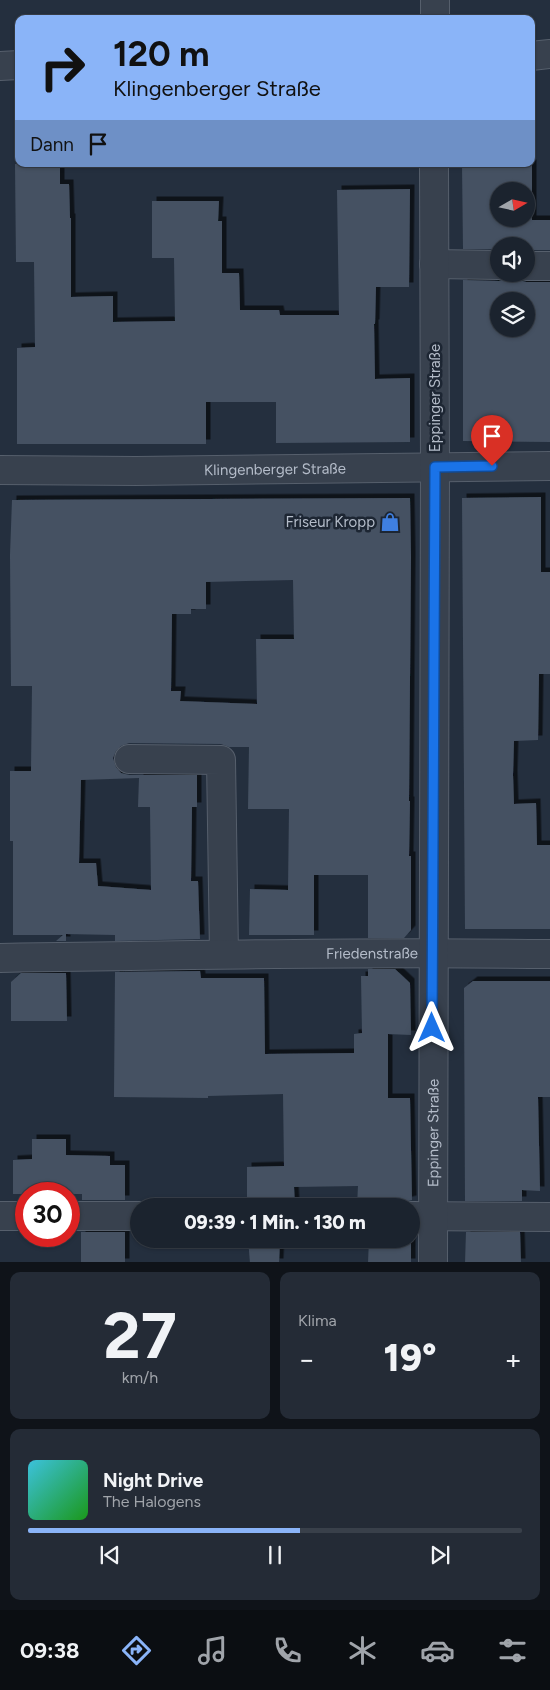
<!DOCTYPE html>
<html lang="de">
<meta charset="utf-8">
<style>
:root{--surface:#1b232e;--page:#242b36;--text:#f1f3f6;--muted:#a0a4aa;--line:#39404a;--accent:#8ab4f8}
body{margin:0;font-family:Figtree,sans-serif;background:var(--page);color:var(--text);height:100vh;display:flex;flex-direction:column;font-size:19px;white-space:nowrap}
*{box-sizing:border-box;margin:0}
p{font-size:16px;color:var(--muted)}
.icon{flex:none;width:28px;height:28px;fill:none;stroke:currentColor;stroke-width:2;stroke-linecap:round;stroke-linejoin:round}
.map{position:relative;height:1262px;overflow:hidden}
.side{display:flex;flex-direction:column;gap:10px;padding:10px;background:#0f1319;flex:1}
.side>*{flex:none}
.banner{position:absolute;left:15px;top:15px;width:520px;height:152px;border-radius:10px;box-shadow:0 1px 4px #0004,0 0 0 1px var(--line);background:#8ab4f8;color:#111;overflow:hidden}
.needle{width:32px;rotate:81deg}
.fabs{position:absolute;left:490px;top:182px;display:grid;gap:10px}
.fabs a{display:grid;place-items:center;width:45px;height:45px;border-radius:50%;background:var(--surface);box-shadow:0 1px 4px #0004,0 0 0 1px var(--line);font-size:25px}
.speed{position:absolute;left:15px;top:1182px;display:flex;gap:10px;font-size:25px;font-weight:700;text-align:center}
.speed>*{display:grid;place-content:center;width:65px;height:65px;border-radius:50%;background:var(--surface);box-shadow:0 1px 4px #0004,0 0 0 1px var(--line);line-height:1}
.speed .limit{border:8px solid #d22;background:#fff;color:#111}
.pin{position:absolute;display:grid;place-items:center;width:42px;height:42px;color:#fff;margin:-51px -21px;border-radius:50% 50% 50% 0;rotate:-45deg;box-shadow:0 0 5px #0007}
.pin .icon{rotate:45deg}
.me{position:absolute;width:55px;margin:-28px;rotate:0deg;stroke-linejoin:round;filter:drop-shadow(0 0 4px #0008)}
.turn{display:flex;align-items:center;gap:18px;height:105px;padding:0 15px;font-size:22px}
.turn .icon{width:65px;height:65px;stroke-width:2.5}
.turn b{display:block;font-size:35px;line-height:42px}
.then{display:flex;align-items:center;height:48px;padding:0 15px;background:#0003;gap:10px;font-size:19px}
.big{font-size:38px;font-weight:800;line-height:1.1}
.side .tile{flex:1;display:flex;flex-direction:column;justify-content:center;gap:8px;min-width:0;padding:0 18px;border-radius:10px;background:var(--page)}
.side .dial{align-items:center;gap:0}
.dial b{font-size:65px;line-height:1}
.song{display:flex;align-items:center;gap:15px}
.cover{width:60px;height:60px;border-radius:8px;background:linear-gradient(135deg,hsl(190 70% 55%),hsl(120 70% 35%))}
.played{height:5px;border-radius:2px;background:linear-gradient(90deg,var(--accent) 55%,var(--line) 55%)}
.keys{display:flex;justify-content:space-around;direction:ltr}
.heat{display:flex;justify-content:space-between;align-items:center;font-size:28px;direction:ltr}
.side .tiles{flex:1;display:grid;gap:10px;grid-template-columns:1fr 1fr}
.tile:last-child{grid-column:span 2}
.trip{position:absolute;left:130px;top:1198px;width:290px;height:50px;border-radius:25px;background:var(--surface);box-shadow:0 1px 4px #0004,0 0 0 1px var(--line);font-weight:800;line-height:50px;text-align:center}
.dock{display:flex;height:80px;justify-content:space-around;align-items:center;background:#0b0e12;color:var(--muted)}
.dock .icon{width:35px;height:35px}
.dock .current{color:var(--accent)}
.dock b{font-size:22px;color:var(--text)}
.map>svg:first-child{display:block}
</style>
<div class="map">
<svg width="550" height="1263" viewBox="0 0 550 1263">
<defs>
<filter id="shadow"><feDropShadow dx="4.5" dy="-4.5" stdDeviation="0" flood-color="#0009"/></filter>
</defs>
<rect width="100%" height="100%" fill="#242f3e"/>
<g fill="#455162" fill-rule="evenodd" filter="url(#shadow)">
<path d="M 15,164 L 60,164 L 60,184 L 69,184 L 70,218 L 71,218 L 71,297 L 113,296 L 113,322 L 175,321 L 174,258 L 152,258 L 152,201 L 219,201 L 218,221 L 222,221 L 222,273 L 239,273 L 240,310 L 279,310 L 280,315 L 339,315 L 337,190 L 410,189 L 409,287 L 376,287 L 375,324 L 374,324 L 375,379 L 410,378 L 410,442 L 276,443 L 276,402 L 206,402 L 206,444 L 17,444 L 17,348 L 35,347 L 34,262 L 16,262 Z"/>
<path d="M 462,164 L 532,164 L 532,220 L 550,220 L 550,250 L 526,250 L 526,246 L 499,246 L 499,249 L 463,249 ZM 499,191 L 526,191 L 526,219 L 499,219 Z"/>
<path d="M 512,274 L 519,280 L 526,282 L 550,282 L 550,442 L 463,441 L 463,280 L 499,281 L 507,278 ZM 499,301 L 526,301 L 526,329 L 499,329 Z"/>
<path d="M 541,497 L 541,572 L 550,572 L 550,674 L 539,674 L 538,740 L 514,741 L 513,775 L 514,804 L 536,803 L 537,845 L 550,845 L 550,929 L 465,929 L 462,498 Z"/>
<path d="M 410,498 L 411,557 L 409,801 L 410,801 L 409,856 L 411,856 L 411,930 L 404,938 L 368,938 L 368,875 L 314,875 L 314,935 L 249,935 L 250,889 L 288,890 L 289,809 L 248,809 L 249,747 L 229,747 L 221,744 L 129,743 L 121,746 L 116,751 L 113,758 L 116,767 L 121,773 L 129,775 L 197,775 L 197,807 L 192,807 L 191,881 L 198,881 L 200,939 L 115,941 L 115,935 L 66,934 L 66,941 L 56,941 L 63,935 L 13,935 L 13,841 L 10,841 L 10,771 L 31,771 L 32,686 L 11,686 L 10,555 L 12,500 ZM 293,580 L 294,639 L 256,639 L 257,704 L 180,701 L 181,691 L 171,691 L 172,614 L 191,614 L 191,609 L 206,609 L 206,582 ZM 139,778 L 138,807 L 150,807 L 151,890 L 98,886 L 96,863 L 79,863 L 81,780 Z"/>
<path d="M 368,969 L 395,969 L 410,983 L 411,1035 L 388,1034 L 388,1098 L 410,1098 L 412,1200 L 404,1202 L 399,1206 L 357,1206 L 358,1186 L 294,1187 L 295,1206 L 247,1206 L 247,1167 L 284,1166 L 283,1094 L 208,1096 L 208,1098 L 114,1097 L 115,972 L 200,971 L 201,978 L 264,978 L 265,1054 L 354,1053 L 354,1034 L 362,1033 L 361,976 L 368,976 Z"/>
<path d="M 21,973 L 66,973 L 67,1021 L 11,1021 L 11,982 Z"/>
<path d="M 473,981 L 550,981 L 550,1097 L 538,1097 L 540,1191 L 522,1190 L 522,1201 L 465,1201 L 464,988 Z"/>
<path d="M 32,1139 L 66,1139 L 66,1155 L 110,1156 L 110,1165 L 125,1165 L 125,1200 L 82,1200 L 82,1194 L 13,1194 L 13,1160 L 32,1159 Z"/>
<rect x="81" y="1232" width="44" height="31"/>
<path d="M 411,1232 L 411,1263 L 368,1263 L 369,1239 L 411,1239 Z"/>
<path d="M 466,1232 L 520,1232 L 521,1263 L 465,1263 Z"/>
<path d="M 248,1239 L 280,1239 L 279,1263 L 250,1263 Z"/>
</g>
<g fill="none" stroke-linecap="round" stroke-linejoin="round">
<g stroke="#565f6c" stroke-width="30">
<g id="minor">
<path d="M 435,0 L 435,19"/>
<path d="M 531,56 L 550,54"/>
<path d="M 0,66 L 19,65"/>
<path d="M 434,264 L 499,265"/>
<path d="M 526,266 L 550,266"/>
<path id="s1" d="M 0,470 L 136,471 L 550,466"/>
<path d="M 129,759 L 221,760 L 224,954"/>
<path id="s2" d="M 0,958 C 183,955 367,952 550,954"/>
<path d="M 0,1216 L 26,1216"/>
<path d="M 69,1216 L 139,1216"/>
<path d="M 411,1216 L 550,1217"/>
<path id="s3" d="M 433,1263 L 435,467 L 434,164"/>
</g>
</g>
<use href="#minor" stroke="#38414e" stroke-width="28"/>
</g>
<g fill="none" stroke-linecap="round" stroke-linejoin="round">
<g stroke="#114b97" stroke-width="12">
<path id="route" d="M 432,1028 L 435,467 L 492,466"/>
</g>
<use href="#route" stroke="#1a73e8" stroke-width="9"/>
</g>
<defs>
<g id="shop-bare" transform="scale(1.5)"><path d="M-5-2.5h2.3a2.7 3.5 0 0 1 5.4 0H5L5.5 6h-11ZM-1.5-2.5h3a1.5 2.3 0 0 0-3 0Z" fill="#3f7fe0" stroke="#1d2633" stroke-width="2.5" paint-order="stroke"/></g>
</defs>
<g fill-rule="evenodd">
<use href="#shop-bare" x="390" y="522"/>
</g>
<g text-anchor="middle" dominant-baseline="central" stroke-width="5" stroke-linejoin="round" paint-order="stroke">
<g font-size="15" fill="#b4bcc9" stroke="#1d2633">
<text transform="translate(435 398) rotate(-90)">Eppinger Straße</text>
<text stroke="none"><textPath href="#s1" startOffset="275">Klingenberger Straße</textPath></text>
<text stroke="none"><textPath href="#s2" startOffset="372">Friedenstraße</textPath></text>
<text stroke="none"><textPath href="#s3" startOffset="130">Eppinger Straße</textPath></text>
</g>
<g font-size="15" fill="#b4bcc9" stroke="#1d2633" text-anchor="end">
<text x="375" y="522">Friseur Kropp</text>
</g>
</g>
</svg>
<div class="fabs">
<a><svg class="needle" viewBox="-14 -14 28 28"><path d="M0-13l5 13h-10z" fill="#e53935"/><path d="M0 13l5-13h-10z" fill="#a0a4aa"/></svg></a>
<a><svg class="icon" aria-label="sound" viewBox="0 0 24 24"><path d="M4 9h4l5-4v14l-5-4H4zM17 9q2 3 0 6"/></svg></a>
<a><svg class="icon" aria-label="layers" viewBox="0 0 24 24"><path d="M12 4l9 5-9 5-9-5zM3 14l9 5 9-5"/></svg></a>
</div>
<div class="speed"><div class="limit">30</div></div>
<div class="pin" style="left:492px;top:466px;background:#d93025"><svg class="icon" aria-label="arrive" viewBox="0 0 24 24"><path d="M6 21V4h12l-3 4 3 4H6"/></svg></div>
<svg class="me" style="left:432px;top:1028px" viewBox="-20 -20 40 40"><path d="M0-17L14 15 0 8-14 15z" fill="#1a73e8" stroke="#fff" stroke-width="4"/></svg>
<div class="trip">09:39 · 1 Min. · 130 m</div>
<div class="banner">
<div class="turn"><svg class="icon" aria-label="right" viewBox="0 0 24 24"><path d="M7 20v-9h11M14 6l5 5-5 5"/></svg><div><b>120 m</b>Klingenberger Straße</div></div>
<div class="then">Dann<svg class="icon" aria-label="arrive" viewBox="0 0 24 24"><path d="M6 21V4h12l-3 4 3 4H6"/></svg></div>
</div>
</div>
<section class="side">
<div class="tiles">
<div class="tile dial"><b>27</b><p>km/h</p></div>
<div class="tile"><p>Klima</p>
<div class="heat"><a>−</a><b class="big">19°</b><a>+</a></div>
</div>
<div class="tile">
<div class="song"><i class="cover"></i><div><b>Night Drive</b><p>The Halogens</p></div></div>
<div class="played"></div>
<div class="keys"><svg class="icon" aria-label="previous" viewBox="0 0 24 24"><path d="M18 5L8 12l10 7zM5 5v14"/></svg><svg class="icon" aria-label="pause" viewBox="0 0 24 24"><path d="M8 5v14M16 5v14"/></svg><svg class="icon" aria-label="next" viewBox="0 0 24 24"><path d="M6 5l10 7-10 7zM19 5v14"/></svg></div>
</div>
</div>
</section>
<nav class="dock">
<b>09:38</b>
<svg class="icon current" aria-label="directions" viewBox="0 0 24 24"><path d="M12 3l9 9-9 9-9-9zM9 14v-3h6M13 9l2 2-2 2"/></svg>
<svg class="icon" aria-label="music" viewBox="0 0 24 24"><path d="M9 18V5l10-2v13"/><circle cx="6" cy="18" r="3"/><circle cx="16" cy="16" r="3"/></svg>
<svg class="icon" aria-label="phone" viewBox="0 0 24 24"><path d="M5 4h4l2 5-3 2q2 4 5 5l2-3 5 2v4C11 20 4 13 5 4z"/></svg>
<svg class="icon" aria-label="climate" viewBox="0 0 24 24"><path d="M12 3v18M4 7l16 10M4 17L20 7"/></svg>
<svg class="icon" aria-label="car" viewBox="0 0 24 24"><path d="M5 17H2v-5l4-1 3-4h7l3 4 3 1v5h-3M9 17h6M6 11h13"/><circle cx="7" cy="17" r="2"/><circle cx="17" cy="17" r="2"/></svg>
<svg class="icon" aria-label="filters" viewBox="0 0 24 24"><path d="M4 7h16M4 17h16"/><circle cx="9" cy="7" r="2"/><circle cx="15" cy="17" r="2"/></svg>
</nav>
